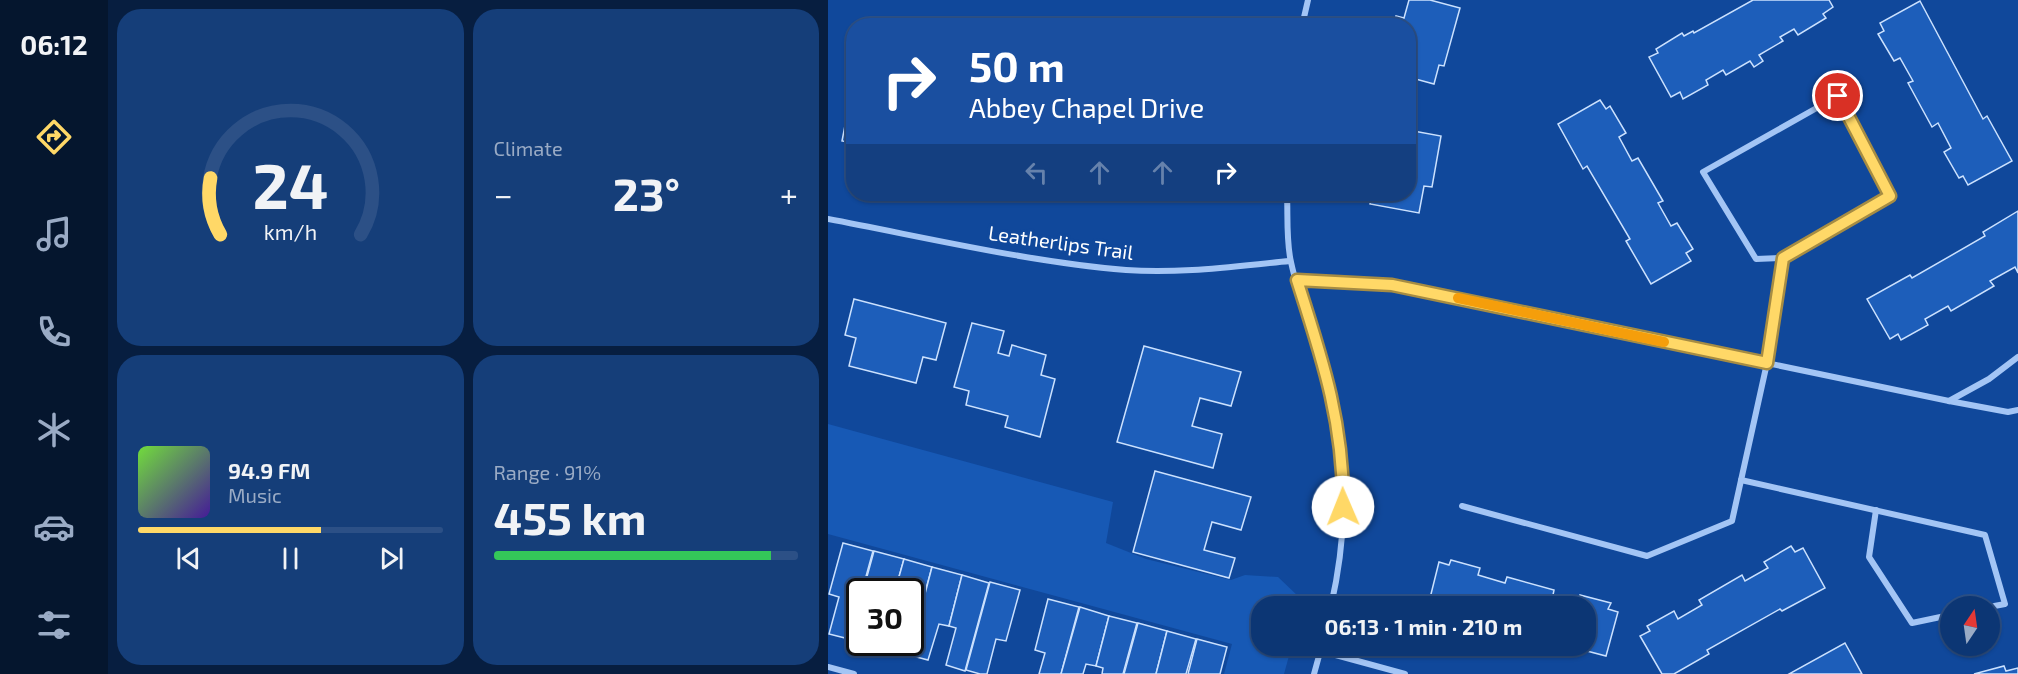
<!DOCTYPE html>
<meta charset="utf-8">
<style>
:root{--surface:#0c3674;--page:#153e79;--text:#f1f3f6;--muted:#9aabc5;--line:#2c5086;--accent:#ffd867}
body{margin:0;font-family:"Exo 2",sans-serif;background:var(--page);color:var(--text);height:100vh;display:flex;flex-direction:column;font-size:22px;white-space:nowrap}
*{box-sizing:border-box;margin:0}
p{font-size:20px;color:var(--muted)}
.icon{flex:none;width:33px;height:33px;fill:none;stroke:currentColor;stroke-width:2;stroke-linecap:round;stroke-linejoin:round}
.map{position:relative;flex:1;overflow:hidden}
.side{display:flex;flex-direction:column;gap:9px;padding:9px;background:#071e40;width:720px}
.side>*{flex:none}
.hud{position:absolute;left:18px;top:18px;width:570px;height:183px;border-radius:24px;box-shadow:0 2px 4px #0004,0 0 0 2px var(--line);background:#1a4fa0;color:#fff;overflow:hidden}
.needle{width:39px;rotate:13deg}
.tools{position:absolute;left:1112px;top:596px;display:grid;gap:12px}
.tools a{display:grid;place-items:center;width:60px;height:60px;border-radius:50%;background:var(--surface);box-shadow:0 2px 4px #0004,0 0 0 2px var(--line);font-size:30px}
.speed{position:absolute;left:18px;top:578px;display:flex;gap:12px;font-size:30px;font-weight:700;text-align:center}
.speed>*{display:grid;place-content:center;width:78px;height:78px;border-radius:50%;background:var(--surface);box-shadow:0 2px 4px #0004,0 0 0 2px var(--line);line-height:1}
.speed .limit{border:3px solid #111;border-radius:9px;background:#fff;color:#111}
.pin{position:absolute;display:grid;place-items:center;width:51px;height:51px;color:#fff;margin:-26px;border:3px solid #fff;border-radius:50%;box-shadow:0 2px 6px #0007}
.me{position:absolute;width:66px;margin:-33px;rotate:359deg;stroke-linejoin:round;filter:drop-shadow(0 0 4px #0008)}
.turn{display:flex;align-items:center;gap:21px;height:126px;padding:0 24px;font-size:27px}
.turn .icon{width:78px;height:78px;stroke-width:2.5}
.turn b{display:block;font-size:42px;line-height:51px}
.lanes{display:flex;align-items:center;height:57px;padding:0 24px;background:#0003;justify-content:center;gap:30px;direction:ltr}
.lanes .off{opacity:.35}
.big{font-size:45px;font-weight:700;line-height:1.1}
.side .widget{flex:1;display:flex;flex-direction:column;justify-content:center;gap:9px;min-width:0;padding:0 21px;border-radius:24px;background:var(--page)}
.side .dial{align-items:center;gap:0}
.dial svg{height:156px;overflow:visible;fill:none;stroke:var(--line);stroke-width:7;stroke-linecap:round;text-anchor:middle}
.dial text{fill:var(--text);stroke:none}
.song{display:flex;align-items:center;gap:18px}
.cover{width:72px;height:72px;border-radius:9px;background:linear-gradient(135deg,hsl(100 70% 55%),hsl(260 70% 35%))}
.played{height:6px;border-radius:3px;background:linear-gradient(90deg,var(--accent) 60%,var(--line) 60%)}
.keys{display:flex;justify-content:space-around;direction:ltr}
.heat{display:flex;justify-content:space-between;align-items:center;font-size:33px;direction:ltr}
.charge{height:9px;border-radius:4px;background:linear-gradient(90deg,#34c759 91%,var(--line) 0)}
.side .tiles{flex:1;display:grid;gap:9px;grid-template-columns:repeat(2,1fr)}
.trip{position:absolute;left:423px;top:596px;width:345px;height:60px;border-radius:24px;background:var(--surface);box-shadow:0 2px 4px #0004,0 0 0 2px var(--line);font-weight:700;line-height:60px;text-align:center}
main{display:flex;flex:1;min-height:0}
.tab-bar{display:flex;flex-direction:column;width:108px;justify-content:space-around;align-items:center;background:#05162e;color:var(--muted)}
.tab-bar .icon{width:42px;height:42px}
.tab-bar .on{color:var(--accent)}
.tab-bar b{font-size:27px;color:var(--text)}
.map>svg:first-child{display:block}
</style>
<main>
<nav class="tab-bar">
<b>06:12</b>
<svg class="icon on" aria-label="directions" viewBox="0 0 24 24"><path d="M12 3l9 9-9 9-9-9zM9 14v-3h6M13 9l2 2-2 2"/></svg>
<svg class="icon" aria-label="music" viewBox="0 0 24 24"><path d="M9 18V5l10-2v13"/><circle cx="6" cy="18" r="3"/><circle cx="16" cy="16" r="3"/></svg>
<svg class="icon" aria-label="phone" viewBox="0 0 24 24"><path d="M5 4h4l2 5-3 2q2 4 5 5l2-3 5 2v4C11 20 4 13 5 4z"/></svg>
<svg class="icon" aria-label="climate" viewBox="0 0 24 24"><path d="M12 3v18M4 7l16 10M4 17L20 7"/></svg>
<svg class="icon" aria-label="car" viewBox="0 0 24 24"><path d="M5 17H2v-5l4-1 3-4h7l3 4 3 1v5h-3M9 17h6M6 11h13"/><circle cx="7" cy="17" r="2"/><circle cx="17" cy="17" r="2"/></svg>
<svg class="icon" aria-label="filters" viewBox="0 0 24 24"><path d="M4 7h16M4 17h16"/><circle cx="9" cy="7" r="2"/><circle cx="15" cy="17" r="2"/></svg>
</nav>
<section class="side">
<div class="tiles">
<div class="widget dial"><svg viewBox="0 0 100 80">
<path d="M14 69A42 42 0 1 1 86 69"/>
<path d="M14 69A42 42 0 0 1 9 40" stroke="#ffd867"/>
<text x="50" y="56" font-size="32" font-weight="700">24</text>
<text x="50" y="72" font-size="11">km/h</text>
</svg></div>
<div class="widget"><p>Climate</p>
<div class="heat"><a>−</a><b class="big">23°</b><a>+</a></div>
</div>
<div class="widget">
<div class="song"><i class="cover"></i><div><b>94.9 FM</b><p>Music</p></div></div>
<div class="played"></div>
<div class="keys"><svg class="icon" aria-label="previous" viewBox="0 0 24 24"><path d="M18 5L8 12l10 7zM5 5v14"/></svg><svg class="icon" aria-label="pause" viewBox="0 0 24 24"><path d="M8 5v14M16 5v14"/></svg><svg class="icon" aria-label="next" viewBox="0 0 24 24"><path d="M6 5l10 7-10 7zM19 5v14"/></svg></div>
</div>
<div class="widget"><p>Range · 91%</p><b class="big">455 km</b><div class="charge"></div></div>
</div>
</section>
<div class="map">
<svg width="1190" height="674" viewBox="0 0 1190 674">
<rect width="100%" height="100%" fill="#10489b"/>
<path fill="#1759b5" d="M 0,424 L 285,502 L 278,543 L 318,559 L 403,580 L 417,575 L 450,577 L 471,597 L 471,606 L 434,606 L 434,645 L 464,645 L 456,674 L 396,674 L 404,644 L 0,534 Z"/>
<g fill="#1d5eba" stroke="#cbe1fe" stroke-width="1.5">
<path d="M 581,0 L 602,0 L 632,8 L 616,66 L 611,65 L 606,84 L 580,77 L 580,26 L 566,26 L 568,16 L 576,18 Z"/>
<path d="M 925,0 L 1001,0 L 1005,7 L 995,14 L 998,18 L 970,35 L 966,29 L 952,37 L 955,41 L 931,55 L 935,61 L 926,67 L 922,61 L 898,75 L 895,70 L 878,80 L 880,85 L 855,99 L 852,92 L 843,97 L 821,57 L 830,53 L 828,49 L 854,33 L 856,36 L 865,31 L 866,33 Z"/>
<path d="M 1092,1 L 1155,119 L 1159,116 L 1184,161 L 1140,185 L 1135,176 L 1131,178 L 1116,152 L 1123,148 L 1110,123 L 1104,127 L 1080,83 L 1085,81 L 1072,58 L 1066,61 L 1050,34 L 1056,31 L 1052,23 Z"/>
<path d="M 772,100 L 778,109 L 782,106 L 798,133 L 791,137 L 804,161 L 810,158 L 835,201 L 830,203 L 843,226 L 849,223 L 865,249 L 858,253 L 863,261 L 823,284 L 798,241 L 802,239 L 759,166 L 755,169 L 730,124 Z"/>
<path d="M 21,105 L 26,105 L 26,143 L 14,141 Z"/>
<path d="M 580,130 L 613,136 L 604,187 L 596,186 L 591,213 L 542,204 L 544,194 L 580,194 Z"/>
<path d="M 1190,211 L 1190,273 L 1187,267 L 1162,281 L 1166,286 L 1123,311 L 1120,306 L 1097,319 L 1100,325 L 1073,340 L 1070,334 L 1062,339 L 1039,299 L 1082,275 L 1084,278 L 1157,236 L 1155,232 Z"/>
<path d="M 26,299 L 118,323 L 108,360 L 95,357 L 88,383 L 21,366 L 28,338 L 17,335 Z"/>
<path d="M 144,323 L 176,331 L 170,353 L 181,356 L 184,345 L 218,355 L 213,375 L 227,379 L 212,437 L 177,427 L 180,416 L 138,405 L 141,391 L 126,387 Z"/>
<path d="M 316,346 L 413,372 L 403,406 L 372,398 L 364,426 L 394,434 L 385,468 L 289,442 Z"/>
<path d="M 327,471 L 423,497 L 413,530 L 384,522 L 376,550 L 407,558 L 401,578 L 305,552 Z"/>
<path d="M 15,543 L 45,551 L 34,591 L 32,591 L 21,639 L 1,634 L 11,597 L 1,594 Z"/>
<path d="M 963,546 L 967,552 L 975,548 L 997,588 L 954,611 L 952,609 L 879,650 L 881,654 L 846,674 L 834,674 L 812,636 L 822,631 L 819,626 L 846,611 L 850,619 L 874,605 L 871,600 L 914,575 L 917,581 L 940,568 L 936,562 Z"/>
<path d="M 46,551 L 76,559 L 67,591 L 35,591 Z"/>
<path d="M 76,559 L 104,567 L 80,655 L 60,650 L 62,642 L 82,642 L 82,591 L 67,591 Z"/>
<path d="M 623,560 L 652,568 L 650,575 L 677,583 L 679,577 L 726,590 L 725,595 L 751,601 L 752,595 L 783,603 L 780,609 L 790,612 L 778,656 L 736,645 L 758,645 L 758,606 L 600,606 L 611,562 L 621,565 Z"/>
<path d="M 104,567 L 134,575 L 121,626 L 111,624 L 100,660 L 81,655 Z"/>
<path d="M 134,575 L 161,583 L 137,671 L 118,665 L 128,628 L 121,626 Z"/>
<path d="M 162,582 L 192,590 L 178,641 L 168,639 L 159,674 L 152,674 L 138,670 Z"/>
<path d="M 220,599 L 251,607 L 233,674 L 211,674 L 217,653 L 207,650 Z"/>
<path d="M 32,603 L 32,641 L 22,638 Z"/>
<path d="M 252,607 L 281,616 L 268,666 L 258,664 L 255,674 L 233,674 Z"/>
<path d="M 281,616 L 309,623 L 295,674 L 274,674 L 275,668 L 268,666 Z"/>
<path d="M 310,623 L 339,631 L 328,674 L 296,674 Z"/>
<path d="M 339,631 L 368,639 L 358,674 L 328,674 Z"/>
<path d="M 369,639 L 399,647 L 392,674 L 360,674 Z"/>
<path d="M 1017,643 L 1034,674 L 961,674 Z"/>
<path d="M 1176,666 L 1178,671 L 1190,668 L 1190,674 L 1146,674 Z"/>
</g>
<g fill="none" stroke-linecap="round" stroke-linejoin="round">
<g stroke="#a3c5f5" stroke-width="6">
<path d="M 474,26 L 480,0"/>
<path d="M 1010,96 L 1062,196 L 955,258 L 928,259 L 875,172 Z"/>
<path d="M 459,194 C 460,215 458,241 463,262 C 472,305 491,346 503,388 C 521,458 519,537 503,606"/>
<path d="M 0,219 C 96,237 201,262 298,270 C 353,274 408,266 462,261"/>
<path d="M 469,280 L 564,285 L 1121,401 L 1180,412 L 1190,410"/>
<path d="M 1121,401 L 1161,379 L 1190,357"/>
<path d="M 913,480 L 1157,535 L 1177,604 L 1161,607"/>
<path d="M 634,506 L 819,556 L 904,521 L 939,363 L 955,258"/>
<path d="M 1048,510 L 1041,557 L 1084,623 L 1122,615"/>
<path d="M 493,651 L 577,674"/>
<path d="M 0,667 L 26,674"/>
<path d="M 486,674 L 494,645"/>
</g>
</g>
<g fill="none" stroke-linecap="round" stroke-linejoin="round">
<g stroke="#a68c43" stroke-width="15">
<path id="route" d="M 515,507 C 516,423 494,358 469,280 L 564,285 L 939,363 L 955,258 L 1062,196 L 1010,96"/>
</g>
<use href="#route" stroke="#ffd867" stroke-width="10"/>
<path stroke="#f59e0b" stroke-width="10" d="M 630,298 L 836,342"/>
</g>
<g text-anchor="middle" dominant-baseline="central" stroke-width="6" stroke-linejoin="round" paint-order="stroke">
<g font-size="20" fill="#fff" stroke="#10489b">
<text transform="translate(233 242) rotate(8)">Leatherlips Trail</text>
</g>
</g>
</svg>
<div class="tools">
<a><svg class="needle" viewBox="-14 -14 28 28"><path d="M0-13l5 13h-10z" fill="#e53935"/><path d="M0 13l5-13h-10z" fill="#9aabc5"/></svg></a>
</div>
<div class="speed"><div class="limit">30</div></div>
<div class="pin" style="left:1010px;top:96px;background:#d93025"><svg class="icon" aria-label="arrive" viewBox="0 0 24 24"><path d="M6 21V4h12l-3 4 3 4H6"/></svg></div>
<svg class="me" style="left:515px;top:507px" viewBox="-20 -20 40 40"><circle r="19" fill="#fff"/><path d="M0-13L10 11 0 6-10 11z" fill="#ffd867"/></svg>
<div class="trip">06:13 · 1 min · 210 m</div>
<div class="hud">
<div class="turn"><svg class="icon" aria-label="right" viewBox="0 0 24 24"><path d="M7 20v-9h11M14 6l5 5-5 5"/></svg><div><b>50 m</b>Abbey Chapel Drive</div></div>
<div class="lanes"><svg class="icon off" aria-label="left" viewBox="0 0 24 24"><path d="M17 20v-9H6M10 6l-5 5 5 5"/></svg><svg class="icon off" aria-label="ahead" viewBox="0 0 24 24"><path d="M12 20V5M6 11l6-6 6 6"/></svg><svg class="icon off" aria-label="ahead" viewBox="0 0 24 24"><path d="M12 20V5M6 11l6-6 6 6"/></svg><svg class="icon" aria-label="right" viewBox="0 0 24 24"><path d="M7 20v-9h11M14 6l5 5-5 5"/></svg></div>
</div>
</div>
</main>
